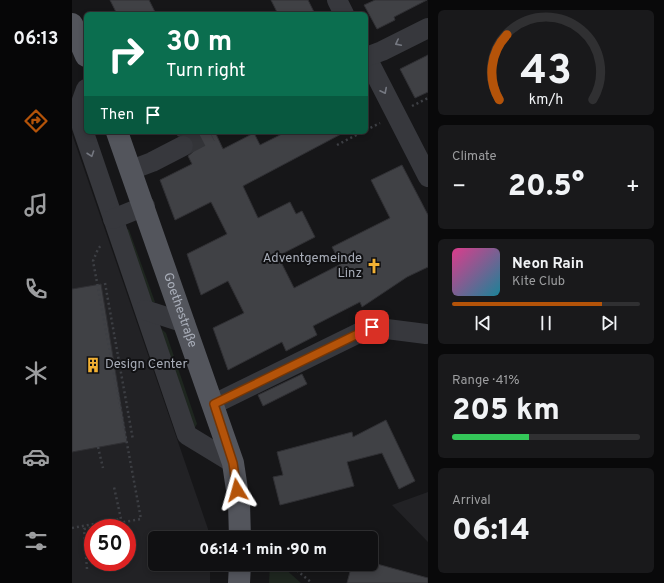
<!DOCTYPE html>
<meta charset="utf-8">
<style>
:root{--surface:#101012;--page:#19191b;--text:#f1f3f6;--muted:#9c9d9f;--line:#303032;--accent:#b45309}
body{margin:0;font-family:Overpass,sans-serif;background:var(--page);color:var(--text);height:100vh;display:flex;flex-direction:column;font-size:15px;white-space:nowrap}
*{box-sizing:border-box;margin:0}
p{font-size:13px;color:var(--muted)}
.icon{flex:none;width:22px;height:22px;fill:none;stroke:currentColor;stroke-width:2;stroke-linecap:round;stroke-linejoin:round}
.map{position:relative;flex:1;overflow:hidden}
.details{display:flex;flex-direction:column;gap:10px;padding:10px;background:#09090a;width:236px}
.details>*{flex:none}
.banner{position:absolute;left:12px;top:12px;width:284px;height:122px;border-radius:6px;box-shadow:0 2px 6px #0003,0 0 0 1px var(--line);background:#0b6e4f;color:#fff;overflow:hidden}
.speed{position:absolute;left:12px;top:519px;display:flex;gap:8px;font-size:20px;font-weight:700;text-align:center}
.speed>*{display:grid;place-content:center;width:52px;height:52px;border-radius:50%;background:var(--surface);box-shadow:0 2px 6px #0003,0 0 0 1px var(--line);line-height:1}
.speed .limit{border:6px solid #d22;background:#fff;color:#111}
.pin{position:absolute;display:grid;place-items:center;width:34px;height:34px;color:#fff;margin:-17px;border-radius:8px;box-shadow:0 2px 6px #0006}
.me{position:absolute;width:44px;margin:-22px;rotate:352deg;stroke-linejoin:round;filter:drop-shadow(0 0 3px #0008)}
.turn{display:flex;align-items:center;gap:14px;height:84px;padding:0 16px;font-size:18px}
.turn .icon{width:52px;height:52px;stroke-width:2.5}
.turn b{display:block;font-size:28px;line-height:34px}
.then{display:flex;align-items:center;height:38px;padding:0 16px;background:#0003;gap:8px;font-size:15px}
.big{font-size:30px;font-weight:800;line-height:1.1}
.details .widget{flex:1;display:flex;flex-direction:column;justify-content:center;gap:6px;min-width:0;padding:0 14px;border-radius:6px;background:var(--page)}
.details .dial{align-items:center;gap:0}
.dial svg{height:104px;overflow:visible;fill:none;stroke:var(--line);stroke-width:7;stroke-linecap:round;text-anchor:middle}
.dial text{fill:var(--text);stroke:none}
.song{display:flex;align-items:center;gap:12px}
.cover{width:48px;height:48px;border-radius:6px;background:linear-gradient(135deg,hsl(330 70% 55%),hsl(190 70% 35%))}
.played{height:4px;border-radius:2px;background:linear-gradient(90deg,var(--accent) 80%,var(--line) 80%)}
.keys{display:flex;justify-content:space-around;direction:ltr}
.heat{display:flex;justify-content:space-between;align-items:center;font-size:22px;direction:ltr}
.charge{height:6px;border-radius:3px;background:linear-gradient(90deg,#34c759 41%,var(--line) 0)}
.trip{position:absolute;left:76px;top:531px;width:230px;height:40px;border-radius:6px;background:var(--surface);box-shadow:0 2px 6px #0003,0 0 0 1px var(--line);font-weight:800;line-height:40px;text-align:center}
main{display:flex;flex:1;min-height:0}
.tabs{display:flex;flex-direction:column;width:72px;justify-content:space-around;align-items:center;background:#060607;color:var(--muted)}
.tabs .icon{width:28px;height:28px}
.tabs .on{color:var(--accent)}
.tabs b{font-size:18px;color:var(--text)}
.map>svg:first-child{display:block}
</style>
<main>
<nav class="tabs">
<b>06:13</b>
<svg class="icon on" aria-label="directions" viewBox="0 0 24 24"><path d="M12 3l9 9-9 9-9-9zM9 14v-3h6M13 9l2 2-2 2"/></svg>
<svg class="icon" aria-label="music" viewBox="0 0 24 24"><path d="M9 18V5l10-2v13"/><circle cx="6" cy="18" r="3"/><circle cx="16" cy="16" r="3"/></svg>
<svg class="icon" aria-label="phone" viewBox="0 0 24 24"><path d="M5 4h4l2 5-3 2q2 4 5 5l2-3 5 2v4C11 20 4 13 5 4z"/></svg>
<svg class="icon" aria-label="climate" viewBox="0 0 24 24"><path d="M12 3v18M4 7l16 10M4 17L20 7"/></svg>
<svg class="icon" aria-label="car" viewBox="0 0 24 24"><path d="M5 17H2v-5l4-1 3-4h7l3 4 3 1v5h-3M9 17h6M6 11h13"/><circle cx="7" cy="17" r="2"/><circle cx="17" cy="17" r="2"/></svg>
<svg class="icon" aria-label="filters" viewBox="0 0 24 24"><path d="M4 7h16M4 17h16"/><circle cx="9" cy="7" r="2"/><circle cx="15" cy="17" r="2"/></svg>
</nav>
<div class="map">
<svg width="356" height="583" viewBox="0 0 356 583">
<rect width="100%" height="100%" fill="#161618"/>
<g fill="#222225" fill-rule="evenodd">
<path d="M 0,134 L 136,529 L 137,538 L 83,538 L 83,564 L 138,564 L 138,583 L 0,583 ZM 21,528 L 55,528 L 55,562 L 21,562 Z"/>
<path d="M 356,492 L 356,542 L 320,505 Z"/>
</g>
<g fill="#1e261f">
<path d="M 53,228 L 57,230 L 83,302 L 80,302 Z"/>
<path d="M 85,325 L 94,333 L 125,424 L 122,429 Z"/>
<path d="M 198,564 L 211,567 L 229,583 L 197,583 Z"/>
</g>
<g fill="#404145" stroke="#303034">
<path d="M 38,0 L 77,0 L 84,14 L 45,14 Z"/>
<path d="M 199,0 L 236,0 L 243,14 L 206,14 Z"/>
<path d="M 303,0 L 355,0 L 322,17 L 323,20 L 305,29 L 292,5 Z"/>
<path d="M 356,55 L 356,92 L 343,98 L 328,69 Z"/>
<path d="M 104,132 L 143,132 L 151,149 L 182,133 L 188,145 L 214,132 L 273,132 L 171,186 L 186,218 L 218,202 L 224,214 L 230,211 L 243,237 L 206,256 L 222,288 L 269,264 L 260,247 L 318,218 L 299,180 L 330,165 L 356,215 L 356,267 L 335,277 L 290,307 L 288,302 L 241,326 L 245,335 L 214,351 L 210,342 L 156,370 L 141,328 L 172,313 L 156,281 L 129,295 L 115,254 L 155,234 L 139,202 L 103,220 L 88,180 L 120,164 L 116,156 L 121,152 L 122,146 L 118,137 L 112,135 L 106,136 Z"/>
<path d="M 29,284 L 55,442 L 0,452 L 0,289 Z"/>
<path d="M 230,374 L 235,384 L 191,406 L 186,395 Z"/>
<path d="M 314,420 L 343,481 L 327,489 L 310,453 L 275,462 L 282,486 L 208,505 L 201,477 L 211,475 L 205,452 L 280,432 L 281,437 Z"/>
<path d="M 280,564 L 305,564 L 356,578 L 356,583 L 275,583 Z"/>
</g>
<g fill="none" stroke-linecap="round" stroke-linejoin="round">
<path stroke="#333438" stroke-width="20" stroke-dasharray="20 10" stroke-linecap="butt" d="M 111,146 L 138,132"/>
<g stroke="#3d3f44" stroke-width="2.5" stroke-dasharray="2 3" stroke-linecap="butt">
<path d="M 340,106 L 356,98"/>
<path d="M 294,130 L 308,123"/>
<path d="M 265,145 L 290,132"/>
<path d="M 33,283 L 61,440"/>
<path d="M 26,447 L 31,468"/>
<path d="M 0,528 L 49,519 L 42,487"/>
<path d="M 128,538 L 131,535 L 140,533"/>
<path d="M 217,564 L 240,583"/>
<path d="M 15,569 L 12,529 L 69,519 L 21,261 L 26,249 L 30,244"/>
</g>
<g stroke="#37383d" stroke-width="20">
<path d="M 265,0 L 272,14"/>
<path d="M 294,56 L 356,177"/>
<path d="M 294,57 L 310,51 L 356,28"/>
<path d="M 14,89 L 8,106 L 10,127 L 115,435 L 161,463"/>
<path d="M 59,170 L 80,162 L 111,146"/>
<path d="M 41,219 L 73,206"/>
<path d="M 73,310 L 113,323"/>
<path d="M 142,404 L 299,327 L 354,334"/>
</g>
<g stroke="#53555c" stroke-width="22">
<path d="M 0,24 L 14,56"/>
<path id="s1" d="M 45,132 L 161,463 L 167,503 L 168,538"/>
<path d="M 167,583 L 168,564"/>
</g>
</g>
<defs><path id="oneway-chevron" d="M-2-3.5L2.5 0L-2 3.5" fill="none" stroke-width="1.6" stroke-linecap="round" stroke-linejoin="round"/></defs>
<g stroke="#757881">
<use href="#oneway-chevron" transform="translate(326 43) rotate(153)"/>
<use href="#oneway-chevron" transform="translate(312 91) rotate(63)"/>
<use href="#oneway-chevron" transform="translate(19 154) rotate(71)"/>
</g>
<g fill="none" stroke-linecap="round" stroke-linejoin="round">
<g stroke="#753606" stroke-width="10">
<path id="route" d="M 165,490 L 161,463 L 142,404 L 300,327"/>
</g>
<use href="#route" stroke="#b45309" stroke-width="7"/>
</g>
<defs>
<g id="church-bare" transform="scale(1.2)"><path d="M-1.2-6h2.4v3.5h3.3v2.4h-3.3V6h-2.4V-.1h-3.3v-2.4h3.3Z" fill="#f2b134" stroke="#111113" stroke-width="2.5" paint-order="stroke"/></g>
<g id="building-bare" transform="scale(1.2)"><path d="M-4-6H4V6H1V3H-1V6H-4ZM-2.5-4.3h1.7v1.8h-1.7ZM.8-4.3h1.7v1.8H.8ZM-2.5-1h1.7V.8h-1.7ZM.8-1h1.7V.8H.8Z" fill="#f2b134" stroke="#111113" stroke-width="2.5" paint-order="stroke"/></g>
</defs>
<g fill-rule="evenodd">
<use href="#church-bare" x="302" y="266"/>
<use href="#building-bare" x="21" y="365"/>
</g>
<g text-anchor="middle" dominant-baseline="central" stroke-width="4" stroke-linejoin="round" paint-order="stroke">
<g font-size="13" fill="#a8adb8" stroke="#111113" text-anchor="end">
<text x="290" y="259">Adventgemeinde<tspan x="290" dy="15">Linz</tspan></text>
<text x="33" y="365" text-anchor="start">Design Center</text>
</g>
<g font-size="13" fill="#a8adb8" stroke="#111113">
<text stroke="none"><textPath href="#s1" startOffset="189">Goethestraße</textPath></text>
</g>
</g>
</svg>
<div class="speed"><div class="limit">50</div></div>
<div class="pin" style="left:300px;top:327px;background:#d93025"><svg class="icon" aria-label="arrive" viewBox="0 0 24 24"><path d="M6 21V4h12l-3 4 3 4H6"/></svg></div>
<svg class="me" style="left:165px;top:490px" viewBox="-20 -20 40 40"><path d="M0-17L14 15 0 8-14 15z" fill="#b45309" stroke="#fff" stroke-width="4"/></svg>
<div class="trip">06:14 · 1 min · 90 m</div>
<div class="banner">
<div class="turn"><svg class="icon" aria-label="right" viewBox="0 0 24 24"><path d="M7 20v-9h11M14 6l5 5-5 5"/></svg><div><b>30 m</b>Turn right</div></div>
<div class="then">Then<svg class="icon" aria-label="arrive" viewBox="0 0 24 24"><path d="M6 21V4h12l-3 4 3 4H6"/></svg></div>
</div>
</div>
<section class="details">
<div class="widget dial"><svg viewBox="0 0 100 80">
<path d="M14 69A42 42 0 1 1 86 69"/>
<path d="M14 69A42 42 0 0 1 20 19" stroke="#b45309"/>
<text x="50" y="56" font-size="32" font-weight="700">43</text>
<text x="50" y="72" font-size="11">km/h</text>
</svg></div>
<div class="widget"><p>Climate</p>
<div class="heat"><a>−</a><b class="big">20.5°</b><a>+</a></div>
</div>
<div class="widget">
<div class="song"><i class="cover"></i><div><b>Neon Rain</b><p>Kite Club</p></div></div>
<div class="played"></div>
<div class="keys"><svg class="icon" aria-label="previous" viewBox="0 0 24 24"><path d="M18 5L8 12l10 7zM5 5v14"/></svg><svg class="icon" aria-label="pause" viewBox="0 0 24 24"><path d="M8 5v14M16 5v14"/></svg><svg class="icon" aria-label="next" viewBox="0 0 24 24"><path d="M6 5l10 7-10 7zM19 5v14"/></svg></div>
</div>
<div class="widget"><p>Range · 41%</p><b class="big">205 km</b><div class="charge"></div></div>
<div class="widget"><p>Arrival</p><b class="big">06:14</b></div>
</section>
</main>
